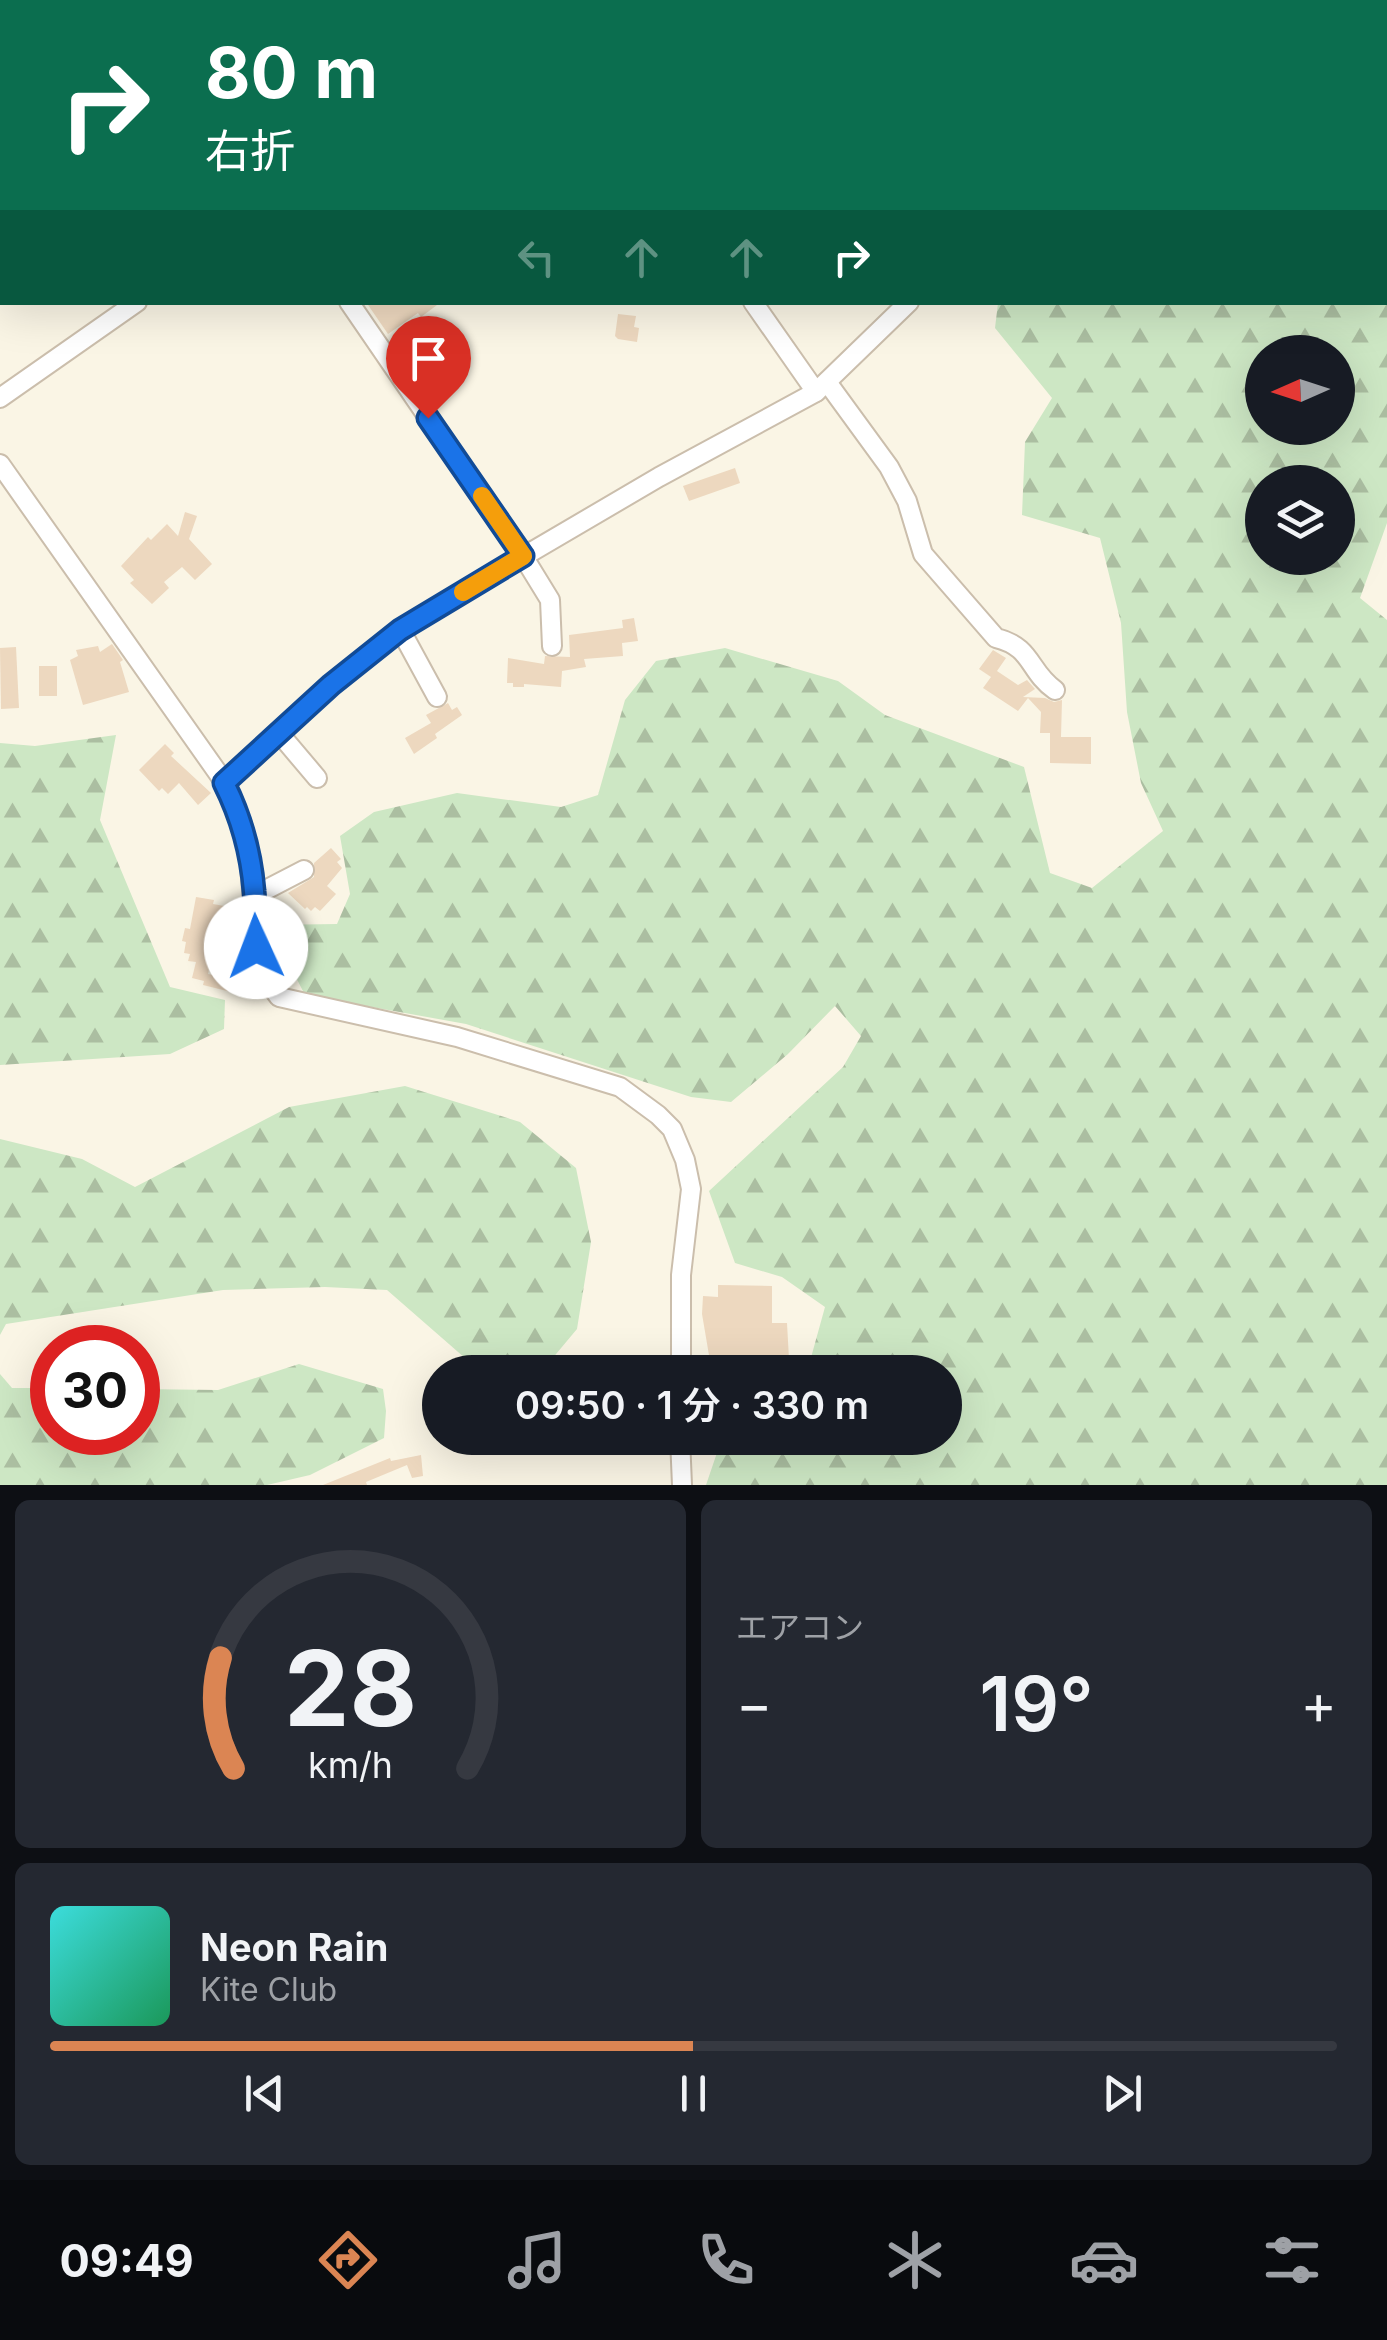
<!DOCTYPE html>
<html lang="ja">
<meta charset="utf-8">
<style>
:root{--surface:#171b24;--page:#242831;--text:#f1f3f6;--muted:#9ea1a6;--line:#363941;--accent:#db8553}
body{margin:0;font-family:Inter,"Noto Sans JP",sans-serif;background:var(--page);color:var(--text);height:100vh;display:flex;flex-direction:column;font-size:38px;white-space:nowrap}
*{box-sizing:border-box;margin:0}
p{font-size:32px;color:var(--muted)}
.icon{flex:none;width:55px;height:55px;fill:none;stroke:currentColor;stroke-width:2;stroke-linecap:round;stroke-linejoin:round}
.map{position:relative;height:1485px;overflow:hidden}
.details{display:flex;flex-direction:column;gap:15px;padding:15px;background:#0d0f14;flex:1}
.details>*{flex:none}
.guide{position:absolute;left:0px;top:0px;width:1388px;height:305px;box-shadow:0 10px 40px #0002;background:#0b6e4f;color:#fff;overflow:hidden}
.needle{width:65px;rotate:267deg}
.buttons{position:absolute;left:1245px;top:335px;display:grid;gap:20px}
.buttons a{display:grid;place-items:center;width:110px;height:110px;border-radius:50%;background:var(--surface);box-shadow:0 10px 40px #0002;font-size:50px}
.speed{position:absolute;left:30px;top:1325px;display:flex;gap:20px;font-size:50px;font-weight:700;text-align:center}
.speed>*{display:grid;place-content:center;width:130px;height:130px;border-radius:50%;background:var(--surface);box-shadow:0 10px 40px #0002;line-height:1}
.speed .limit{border:15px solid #d22;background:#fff;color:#111}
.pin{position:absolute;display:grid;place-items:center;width:85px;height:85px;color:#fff;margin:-102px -42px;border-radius:50% 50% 50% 0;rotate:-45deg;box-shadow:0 0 10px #0007}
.pin .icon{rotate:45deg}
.me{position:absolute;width:110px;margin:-55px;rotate:358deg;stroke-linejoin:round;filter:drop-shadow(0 0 8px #0008)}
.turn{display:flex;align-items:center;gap:35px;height:210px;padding:0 40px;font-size:45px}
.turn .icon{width:130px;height:130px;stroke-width:2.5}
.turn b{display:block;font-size:70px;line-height:85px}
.lanes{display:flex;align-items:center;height:95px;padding:0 40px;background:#0003;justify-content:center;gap:50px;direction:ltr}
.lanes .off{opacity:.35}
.big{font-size:75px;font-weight:600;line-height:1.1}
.details .card{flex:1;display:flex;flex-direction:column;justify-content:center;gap:15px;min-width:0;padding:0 35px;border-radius:15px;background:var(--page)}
.details .dial{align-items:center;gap:0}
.dial svg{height:260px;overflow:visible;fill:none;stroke:var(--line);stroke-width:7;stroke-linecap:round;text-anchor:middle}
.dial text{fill:var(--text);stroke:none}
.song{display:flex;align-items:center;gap:30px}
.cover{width:120px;height:120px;border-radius:15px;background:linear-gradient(135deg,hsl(180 70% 55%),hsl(150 70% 35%))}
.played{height:10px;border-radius:5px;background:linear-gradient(90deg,var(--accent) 50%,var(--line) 50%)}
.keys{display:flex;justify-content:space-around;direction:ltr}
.heat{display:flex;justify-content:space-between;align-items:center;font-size:55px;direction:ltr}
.details .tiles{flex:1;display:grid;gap:15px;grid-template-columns:1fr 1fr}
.card:last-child{grid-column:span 2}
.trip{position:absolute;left:422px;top:1355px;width:540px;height:100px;border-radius:50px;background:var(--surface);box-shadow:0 10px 40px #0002;font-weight:600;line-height:100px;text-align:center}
.tab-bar{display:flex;height:160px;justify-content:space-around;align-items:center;background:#090b0e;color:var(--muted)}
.tab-bar .icon{width:70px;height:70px}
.tab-bar .current{color:var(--accent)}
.tab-bar b{font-size:45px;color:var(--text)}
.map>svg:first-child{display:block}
</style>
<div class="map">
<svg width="1387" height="1485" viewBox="0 0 1387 1485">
<defs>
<pattern id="forest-firs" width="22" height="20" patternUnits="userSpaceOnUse" patternTransform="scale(2.5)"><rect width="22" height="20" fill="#cde7c4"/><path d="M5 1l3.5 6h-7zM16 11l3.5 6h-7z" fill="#abbea1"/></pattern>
</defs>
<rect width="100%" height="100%" fill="#faf5e5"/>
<g fill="url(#forest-firs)" fill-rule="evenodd">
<path d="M 1369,0 L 1387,0 L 1387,523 L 1360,598 L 1387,620 L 1387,1485 L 706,1485 L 722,1438 L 945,1438 L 945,1372 L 807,1372 L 825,1307 L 782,1277 L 735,1263 L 709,1191 L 843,1067 L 861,1036 L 835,1006 L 788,1054 L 731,1102 L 691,1097 L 466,1024 L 305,995 L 269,925 L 337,924 L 350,894 L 340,836 L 374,812 L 457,793 L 561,807 L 598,795 L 625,700 L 656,661 L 725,648 L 838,681 L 885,715 L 1024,767 L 1050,873 L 1092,888 L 1163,831 L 1141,783 L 1127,712 L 1121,623 L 1100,538 L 1022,515 L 1025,442 L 1052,398 L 995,328 L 998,303 L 1385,302 L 1385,2 L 1366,2 ZM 1262,352 L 1338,352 L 1338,428 L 1262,428 ZM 1262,482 L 1338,482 L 1338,558 L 1262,558 Z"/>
<path d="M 116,735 L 100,820 L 170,987 L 225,1000 L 224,1029 L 170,1054 L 0,1065 L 0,743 L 35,746 Z"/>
<path d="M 405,1086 L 520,1122 L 576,1168 L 591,1242 L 577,1329 L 541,1372 L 481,1372 L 387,1290 L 325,1287 L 223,1290 L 6,1324 L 0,1335 L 0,1139 L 82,1159 L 135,1187 L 289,1107 Z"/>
<path d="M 299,1364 L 383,1389 L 386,1411 L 384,1438 L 310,1475 L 267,1485 L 0,1485 L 0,1374 L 12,1388 L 52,1388 L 52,1432 L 138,1432 L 138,1389 L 218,1390 Z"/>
</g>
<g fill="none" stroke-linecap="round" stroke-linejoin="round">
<path stroke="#a2c4d3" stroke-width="5" d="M 0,100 L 2,98"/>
</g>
<g fill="#edd8bf">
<path d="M 366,302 L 441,302 L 421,317 L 418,313 L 388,334 Z"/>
<path d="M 618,314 L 636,316 L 634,327 L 639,328 L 637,342 L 618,339 L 615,336 Z"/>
<path d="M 735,468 L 740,483 L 689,501 L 683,486 Z"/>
<path d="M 185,512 L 197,516 L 189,539 L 212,564 L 195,580 L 182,567 L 164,582 L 169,588 L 152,604 L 130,583 L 134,580 L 121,566 L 148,537 L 151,540 L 167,524 L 178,536 Z"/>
<path d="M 634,618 L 638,641 L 622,643 L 623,656 L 584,659 L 586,667 L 562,671 L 561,687 L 524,684 L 524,687 L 513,687 L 513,683 L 507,683 L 508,658 L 544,664 L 545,656 L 570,657 L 569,635 L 623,628 L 622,620 Z"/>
<path d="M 112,644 L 123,660 L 120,662 L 129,692 L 83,705 L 70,660 L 78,656 L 76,650 L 98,646 L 100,652 Z"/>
<path d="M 16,647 L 19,708 L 1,709 L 0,648 Z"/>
<path d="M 993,650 L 1006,658 L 997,671 L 1018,685 L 1027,680 L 1035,689 L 1023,697 L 1045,698 L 1054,702 L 1062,700 L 1061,737 L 1091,737 L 1091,764 L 1050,763 L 1050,733 L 1040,733 L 1041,712 L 1028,698 L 1018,711 L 983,688 L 991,677 L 979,669 Z"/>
<rect x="39" y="666" width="18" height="30"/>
<path d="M 448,703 L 452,710 L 457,707 L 462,715 L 435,734 L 437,738 L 414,754 L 405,738 L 431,723 L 426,715 Z"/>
<path d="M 165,744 L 174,753 L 171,756 L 211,793 L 198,805 L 179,783 L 168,794 L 162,788 L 159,791 L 139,770 Z"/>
<path d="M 331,848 L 341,859 L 337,862 L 342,868 L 327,886 L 336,894 L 320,911 L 315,907 L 311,911 L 307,907 L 305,909 L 288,893 L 314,877 L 314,863 Z"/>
<path d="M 196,897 L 214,900 L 213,904 L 224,906 L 219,930 L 244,938 L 242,955 L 213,950 L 208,974 L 238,980 L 235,993 L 203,985 L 204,981 L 192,978 L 196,962 L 188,961 L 190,954 L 184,953 L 186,942 L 182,941 L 185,928 L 190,929 Z"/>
<path d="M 718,1285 L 772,1286 L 772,1323 L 787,1323 L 789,1359 L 768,1359 L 769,1372 L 739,1372 L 738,1364 L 711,1367 L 702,1314 L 703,1296 L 718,1297 Z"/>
<path d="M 421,1455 L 423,1476 L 412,1478 L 407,1465 L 366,1482 L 367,1485 L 323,1485 L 390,1458 L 391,1461 Z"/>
</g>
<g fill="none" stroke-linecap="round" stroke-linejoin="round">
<g stroke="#cbbeac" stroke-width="22">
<g id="minor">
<path d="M 135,0 L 137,2"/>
<path d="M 1059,0 L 1064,2"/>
<path d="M 554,2 L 557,0"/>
<path d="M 788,2 L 790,0"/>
<path d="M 1120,2 L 1123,0"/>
<path d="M 1239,2 L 1240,0"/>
<path d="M 349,302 L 523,556 L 550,600 L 552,646"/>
<path d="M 753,302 L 816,392"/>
<path d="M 827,382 L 889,467 L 907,501 L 923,554 L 996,638 C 1033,647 1028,671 1055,690"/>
<path d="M 0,398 L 137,302"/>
<path d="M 0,464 L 225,783 L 242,824 L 249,855 L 259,970 L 279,997 L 457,1037 L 620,1087 L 658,1115 L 672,1129 L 685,1160 L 691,1189 L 681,1275 L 681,1372"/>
<path d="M 400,629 L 437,697"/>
<path d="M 279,733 L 317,778"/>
<path d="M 225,783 L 331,685 L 400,629 L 659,477 L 816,392 L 909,302"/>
<path d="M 254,896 L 304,870"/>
<path d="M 680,1438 L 682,1485"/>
</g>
</g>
<use href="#minor" stroke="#fff" stroke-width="18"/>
</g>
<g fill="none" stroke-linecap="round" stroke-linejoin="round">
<g stroke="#114b97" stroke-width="25">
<path id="route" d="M 256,947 C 254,928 256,910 254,891 C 251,853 241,817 224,783 L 331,685 L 400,630 L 523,556 L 428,418"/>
</g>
<use href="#route" stroke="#1a73e8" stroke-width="18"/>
<path stroke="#f59e0b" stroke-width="18" d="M 463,592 L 523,556 L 482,496"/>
</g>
</svg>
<div class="buttons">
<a><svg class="needle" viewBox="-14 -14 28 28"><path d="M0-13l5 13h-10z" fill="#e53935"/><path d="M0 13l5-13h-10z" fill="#9ea1a6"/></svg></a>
<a><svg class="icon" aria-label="layers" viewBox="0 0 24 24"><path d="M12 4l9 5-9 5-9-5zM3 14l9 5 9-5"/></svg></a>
</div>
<div class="speed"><div class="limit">30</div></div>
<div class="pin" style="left:428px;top:418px;background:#d93025"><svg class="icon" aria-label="arrive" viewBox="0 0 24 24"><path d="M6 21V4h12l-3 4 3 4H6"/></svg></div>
<svg class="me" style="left:256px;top:947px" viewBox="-20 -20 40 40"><circle r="19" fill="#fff"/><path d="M0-13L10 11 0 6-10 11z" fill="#1a73e8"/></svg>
<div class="trip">09:50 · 1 分 · 330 m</div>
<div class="guide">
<div class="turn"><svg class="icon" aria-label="right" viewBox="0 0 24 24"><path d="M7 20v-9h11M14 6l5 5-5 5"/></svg><div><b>80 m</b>右折</div></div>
<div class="lanes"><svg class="icon off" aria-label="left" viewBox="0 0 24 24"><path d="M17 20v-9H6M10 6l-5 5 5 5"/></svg><svg class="icon off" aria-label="ahead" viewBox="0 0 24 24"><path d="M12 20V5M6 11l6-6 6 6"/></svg><svg class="icon off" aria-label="ahead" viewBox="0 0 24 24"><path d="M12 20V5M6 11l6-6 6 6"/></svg><svg class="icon" aria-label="right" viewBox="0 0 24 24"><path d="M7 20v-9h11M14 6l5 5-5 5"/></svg></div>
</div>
</div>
<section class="details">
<div class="tiles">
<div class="card dial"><svg viewBox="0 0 100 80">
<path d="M14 69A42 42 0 1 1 86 69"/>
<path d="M14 69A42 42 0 0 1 10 35" stroke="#db8553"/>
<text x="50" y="56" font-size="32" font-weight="700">28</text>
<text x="50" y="72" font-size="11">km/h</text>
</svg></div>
<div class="card"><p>エアコン</p>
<div class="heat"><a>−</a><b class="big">19°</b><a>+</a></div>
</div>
<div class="card">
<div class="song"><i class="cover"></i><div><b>Neon Rain</b><p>Kite Club</p></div></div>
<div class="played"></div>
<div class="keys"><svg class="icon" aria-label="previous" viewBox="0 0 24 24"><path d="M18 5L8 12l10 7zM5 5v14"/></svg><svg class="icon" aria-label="pause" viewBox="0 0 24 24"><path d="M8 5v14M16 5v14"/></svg><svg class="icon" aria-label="next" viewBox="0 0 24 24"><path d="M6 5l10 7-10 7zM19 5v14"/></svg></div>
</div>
</div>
</section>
<nav class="tab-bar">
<b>09:49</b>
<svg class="icon current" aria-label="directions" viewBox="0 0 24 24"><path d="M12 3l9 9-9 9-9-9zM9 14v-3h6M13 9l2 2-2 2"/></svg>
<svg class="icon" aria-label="music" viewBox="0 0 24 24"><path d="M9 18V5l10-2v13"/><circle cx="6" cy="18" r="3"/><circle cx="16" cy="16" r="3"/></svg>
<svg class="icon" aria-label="phone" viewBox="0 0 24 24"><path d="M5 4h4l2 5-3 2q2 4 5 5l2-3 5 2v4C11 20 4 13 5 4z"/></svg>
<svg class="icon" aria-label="climate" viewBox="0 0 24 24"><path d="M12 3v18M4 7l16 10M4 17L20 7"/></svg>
<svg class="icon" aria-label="car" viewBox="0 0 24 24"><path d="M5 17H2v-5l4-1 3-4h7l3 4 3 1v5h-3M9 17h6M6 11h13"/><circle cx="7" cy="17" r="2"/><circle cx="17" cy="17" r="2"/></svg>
<svg class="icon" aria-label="filters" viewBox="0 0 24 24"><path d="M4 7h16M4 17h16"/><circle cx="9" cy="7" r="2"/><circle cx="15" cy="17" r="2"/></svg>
</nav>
